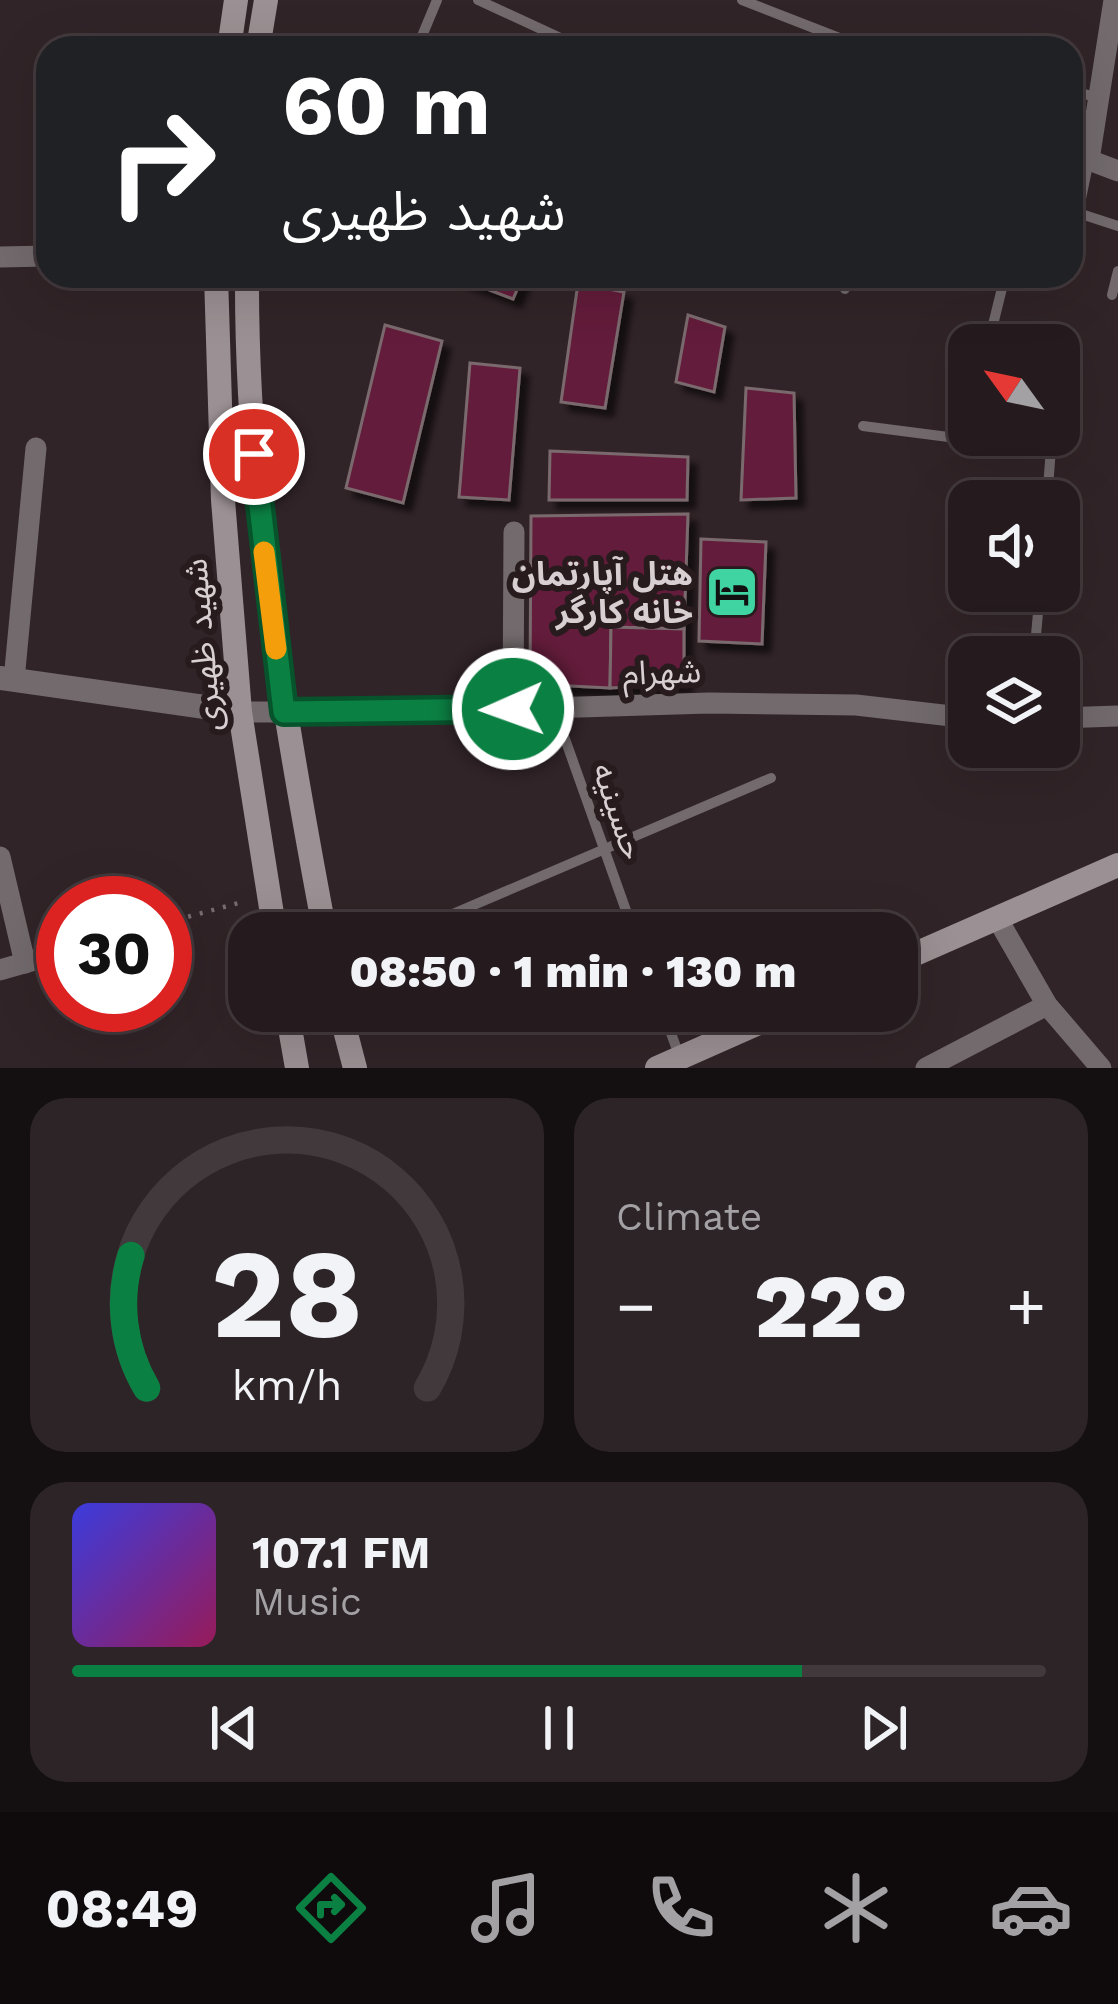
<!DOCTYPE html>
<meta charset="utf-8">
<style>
:root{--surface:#251b1e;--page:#2d2427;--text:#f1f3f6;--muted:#a3a1a4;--line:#42393c;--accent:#0b8043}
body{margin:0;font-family:"Work Sans","Noto Sans Arabic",sans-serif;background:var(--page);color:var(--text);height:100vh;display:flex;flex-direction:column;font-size:45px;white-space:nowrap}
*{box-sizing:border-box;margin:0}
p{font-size:39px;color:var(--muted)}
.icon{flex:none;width:66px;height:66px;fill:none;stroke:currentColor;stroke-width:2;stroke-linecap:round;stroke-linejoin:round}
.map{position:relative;height:1068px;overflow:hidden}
.drawer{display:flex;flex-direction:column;gap:30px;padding:30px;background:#140f10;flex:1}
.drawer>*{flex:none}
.top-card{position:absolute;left:36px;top:36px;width:1047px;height:252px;border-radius:36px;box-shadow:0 12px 48px #0002,0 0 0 3px var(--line);background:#202124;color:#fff;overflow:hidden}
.needle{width:78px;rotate:303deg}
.buttons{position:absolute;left:948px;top:324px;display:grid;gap:24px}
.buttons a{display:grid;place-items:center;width:132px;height:132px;border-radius:24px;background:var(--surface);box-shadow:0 12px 48px #0002,0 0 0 3px var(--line);font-size:60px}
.speed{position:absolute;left:36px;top:876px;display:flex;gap:24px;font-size:60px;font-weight:700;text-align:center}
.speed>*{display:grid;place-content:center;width:156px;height:156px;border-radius:50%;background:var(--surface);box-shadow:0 12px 48px #0002,0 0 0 3px var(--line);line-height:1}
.speed .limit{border:18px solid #d22;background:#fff;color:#111}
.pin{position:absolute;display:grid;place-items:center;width:102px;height:102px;color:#fff;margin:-51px;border:6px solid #fff;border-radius:50%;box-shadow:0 3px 12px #0007}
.me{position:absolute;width:132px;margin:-66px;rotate:268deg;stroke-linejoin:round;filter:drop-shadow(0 0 9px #0008)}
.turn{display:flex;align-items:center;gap:42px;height:252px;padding:0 48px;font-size:54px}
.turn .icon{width:156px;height:156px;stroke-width:2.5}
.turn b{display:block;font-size:84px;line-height:102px}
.big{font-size:90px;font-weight:800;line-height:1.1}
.drawer .tile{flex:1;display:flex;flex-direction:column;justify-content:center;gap:18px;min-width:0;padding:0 42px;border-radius:36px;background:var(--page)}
.drawer .dial{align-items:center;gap:0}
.dial svg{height:312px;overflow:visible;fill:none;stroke:var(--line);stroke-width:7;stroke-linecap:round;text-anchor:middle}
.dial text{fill:var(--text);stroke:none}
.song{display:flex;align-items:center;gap:36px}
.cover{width:144px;height:144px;border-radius:18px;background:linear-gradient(135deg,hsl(240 70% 55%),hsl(330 70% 35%))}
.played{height:12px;border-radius:6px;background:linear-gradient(90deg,var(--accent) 75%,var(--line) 75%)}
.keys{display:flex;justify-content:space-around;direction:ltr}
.heat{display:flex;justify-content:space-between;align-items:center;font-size:66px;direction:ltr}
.drawer .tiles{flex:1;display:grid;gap:30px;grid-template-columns:1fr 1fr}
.tile:last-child{grid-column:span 2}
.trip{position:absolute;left:228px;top:912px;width:690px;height:120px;border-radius:36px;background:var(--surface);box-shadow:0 12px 48px #0002,0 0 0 3px var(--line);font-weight:800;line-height:120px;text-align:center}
.tabs{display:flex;height:192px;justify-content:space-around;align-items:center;background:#0f0b0c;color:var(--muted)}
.tabs .icon{width:84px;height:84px}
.tabs .current{color:var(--accent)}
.tabs b{font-size:54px;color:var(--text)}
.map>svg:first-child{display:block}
</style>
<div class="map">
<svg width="1118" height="1068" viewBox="0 0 1118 1068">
<defs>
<filter id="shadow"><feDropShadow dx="8" dy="8" stdDeviation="3" flood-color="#0009"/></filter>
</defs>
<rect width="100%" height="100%" fill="#312428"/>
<g fill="#641e3a" stroke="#7a6a6e" stroke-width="3" filter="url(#shadow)">
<path d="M 453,276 L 523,276 L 513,299 Z"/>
<path d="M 578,283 L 624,292 L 605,408 L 561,402 Z"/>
<path d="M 688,315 L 725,327 L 714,392 L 676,382 Z"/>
<path d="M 385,325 L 442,341 L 403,503 L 346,488 Z"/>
<path d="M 470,363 L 520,368 L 509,500 L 459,497 Z"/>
<path d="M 746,388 L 794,393 L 796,498 L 741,500 Z"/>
<path d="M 550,451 L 688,457 L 687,500 L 549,500 Z"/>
<path d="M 688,514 L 684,629 L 611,627 L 610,688 L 530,684 L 531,516 Z"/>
<path d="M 701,539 L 766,542 L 762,644 L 699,641 Z"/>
<path d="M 611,627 L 684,629 L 684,684 L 610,688 Z"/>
</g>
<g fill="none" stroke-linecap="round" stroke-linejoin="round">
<path stroke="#786c70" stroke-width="4.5" stroke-dasharray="3 9" stroke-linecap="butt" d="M 165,923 L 246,901"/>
<g stroke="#726a6c" stroke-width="10">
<path d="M 478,0 L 582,48"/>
<path d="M 742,0 L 865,48"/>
<path d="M 417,48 L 437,0"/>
<path d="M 1071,90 L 1098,98"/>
<path d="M 1089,160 L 1078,213 L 1118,226"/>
<path d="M 845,289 L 851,276"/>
<path d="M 1112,295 L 1118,271"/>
<path d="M 988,345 L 1005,276"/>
<path d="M 969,418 L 964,439 L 1051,448 L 1047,501"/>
<path d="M 863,426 L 964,439"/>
<path d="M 1034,657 L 1040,591"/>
<path d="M 554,708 L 634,933"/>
<path d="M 434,922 L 771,778"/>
<path d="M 663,1011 L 680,1058"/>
</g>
<g stroke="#726a6c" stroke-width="21">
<path d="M 1114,0 L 1089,160 L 1118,171"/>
<path d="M 0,257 L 48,256"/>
<path d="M 14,680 L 36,448"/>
<path d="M 513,709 L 514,532"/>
<path d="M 240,712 L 415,712 L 709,703 L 856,705 L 969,718"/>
<path d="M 1059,718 L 1118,716"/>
<path d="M 0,857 L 25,963"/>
<path d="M 997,918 L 1047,1005 L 1101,1068"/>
<path d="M 0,970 L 63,952"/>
<path d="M 926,1068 L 1047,1005"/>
</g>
<path stroke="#726a6c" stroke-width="24" d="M 0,678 L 240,712"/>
<g stroke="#9b9093" stroke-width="24">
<path d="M 229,48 L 236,0"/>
<path d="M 258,48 L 266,0"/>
<path d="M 216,276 L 223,500 L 240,712 L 275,933"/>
<path d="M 247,276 C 246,498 284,716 325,933"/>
<path d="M 897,962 L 1118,865"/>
<path d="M 287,1011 L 297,1068"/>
<path d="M 340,1011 L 355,1068"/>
<path d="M 657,1068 L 786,1011"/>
</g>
</g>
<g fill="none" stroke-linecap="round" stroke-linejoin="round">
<g stroke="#07532c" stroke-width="30">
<path id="route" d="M 254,454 L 284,712 L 513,709"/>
</g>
<use href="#route" stroke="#0b8043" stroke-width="21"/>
<path stroke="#f59e0b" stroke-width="21" d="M 264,552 L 276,649"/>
</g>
<defs>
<g id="hotel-square" transform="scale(2.7)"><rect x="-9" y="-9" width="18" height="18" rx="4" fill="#40d4a2" stroke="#271b1e"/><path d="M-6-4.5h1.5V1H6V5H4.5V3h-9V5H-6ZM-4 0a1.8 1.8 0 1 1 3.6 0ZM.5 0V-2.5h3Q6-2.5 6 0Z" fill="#111"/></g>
</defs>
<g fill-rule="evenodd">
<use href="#hotel-square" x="732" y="592"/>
</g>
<g text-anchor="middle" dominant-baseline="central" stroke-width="12" stroke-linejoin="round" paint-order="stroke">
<g font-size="33" font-weight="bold" fill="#d8cfd2" stroke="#271b1e" text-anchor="end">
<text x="693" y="573">هتل آپارتمان<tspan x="693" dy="38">خانه کارگر</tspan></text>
</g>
<g font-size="33" fill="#d8cfd2" stroke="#271b1e">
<text transform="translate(202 645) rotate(-95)">شهید ظهیری</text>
<text transform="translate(662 672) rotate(-2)">شهرام</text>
<text transform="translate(619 811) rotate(71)">حسینیه</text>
</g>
</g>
</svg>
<div class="buttons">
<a><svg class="needle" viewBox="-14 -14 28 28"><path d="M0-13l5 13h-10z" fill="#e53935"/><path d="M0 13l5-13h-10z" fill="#a3a1a4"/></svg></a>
<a><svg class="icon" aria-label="sound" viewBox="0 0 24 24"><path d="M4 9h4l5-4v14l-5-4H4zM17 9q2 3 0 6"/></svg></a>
<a><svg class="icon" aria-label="layers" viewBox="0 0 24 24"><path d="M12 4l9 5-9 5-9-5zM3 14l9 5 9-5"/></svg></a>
</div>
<div class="speed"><div class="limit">30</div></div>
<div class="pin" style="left:254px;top:454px;background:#d93025"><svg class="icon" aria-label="arrive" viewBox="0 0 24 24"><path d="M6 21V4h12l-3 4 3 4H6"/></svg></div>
<svg class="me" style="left:513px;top:709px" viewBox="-20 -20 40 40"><circle r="17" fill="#0b8043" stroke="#fff" stroke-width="3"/><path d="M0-11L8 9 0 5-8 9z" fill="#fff"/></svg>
<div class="trip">08:50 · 1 min · 130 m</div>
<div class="top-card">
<div class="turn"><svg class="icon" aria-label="right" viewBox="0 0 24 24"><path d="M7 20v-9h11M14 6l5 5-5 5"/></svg><div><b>60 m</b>شهید ظهیری</div></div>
</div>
</div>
<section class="drawer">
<div class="tiles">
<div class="tile dial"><svg viewBox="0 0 100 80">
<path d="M14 69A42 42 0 1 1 86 69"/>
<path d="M14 69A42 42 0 0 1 10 35" stroke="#0b8043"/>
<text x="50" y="56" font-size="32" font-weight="700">28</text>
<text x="50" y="72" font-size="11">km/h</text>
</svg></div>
<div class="tile"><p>Climate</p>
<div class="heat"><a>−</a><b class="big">22°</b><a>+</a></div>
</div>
<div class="tile">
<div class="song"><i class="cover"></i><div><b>107.1 FM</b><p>Music</p></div></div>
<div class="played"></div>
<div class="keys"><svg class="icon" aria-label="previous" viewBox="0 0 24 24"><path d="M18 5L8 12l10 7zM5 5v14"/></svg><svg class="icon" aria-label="pause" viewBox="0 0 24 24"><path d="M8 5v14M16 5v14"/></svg><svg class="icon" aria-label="next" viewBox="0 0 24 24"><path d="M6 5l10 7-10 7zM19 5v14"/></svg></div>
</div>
</div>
</section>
<nav class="tabs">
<b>08:49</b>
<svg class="icon current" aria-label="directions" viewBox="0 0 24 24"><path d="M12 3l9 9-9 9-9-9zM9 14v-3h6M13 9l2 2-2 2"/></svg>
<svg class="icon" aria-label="music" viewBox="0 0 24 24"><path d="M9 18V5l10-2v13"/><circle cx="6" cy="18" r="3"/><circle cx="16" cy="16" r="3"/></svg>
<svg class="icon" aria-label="phone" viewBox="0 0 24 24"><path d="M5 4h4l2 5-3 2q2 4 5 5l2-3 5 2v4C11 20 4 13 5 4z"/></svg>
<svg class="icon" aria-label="climate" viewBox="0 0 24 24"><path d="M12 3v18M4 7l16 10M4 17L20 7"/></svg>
<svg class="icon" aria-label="car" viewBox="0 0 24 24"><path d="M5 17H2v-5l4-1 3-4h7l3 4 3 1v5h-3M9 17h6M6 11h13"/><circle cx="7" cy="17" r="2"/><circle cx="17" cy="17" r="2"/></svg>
</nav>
